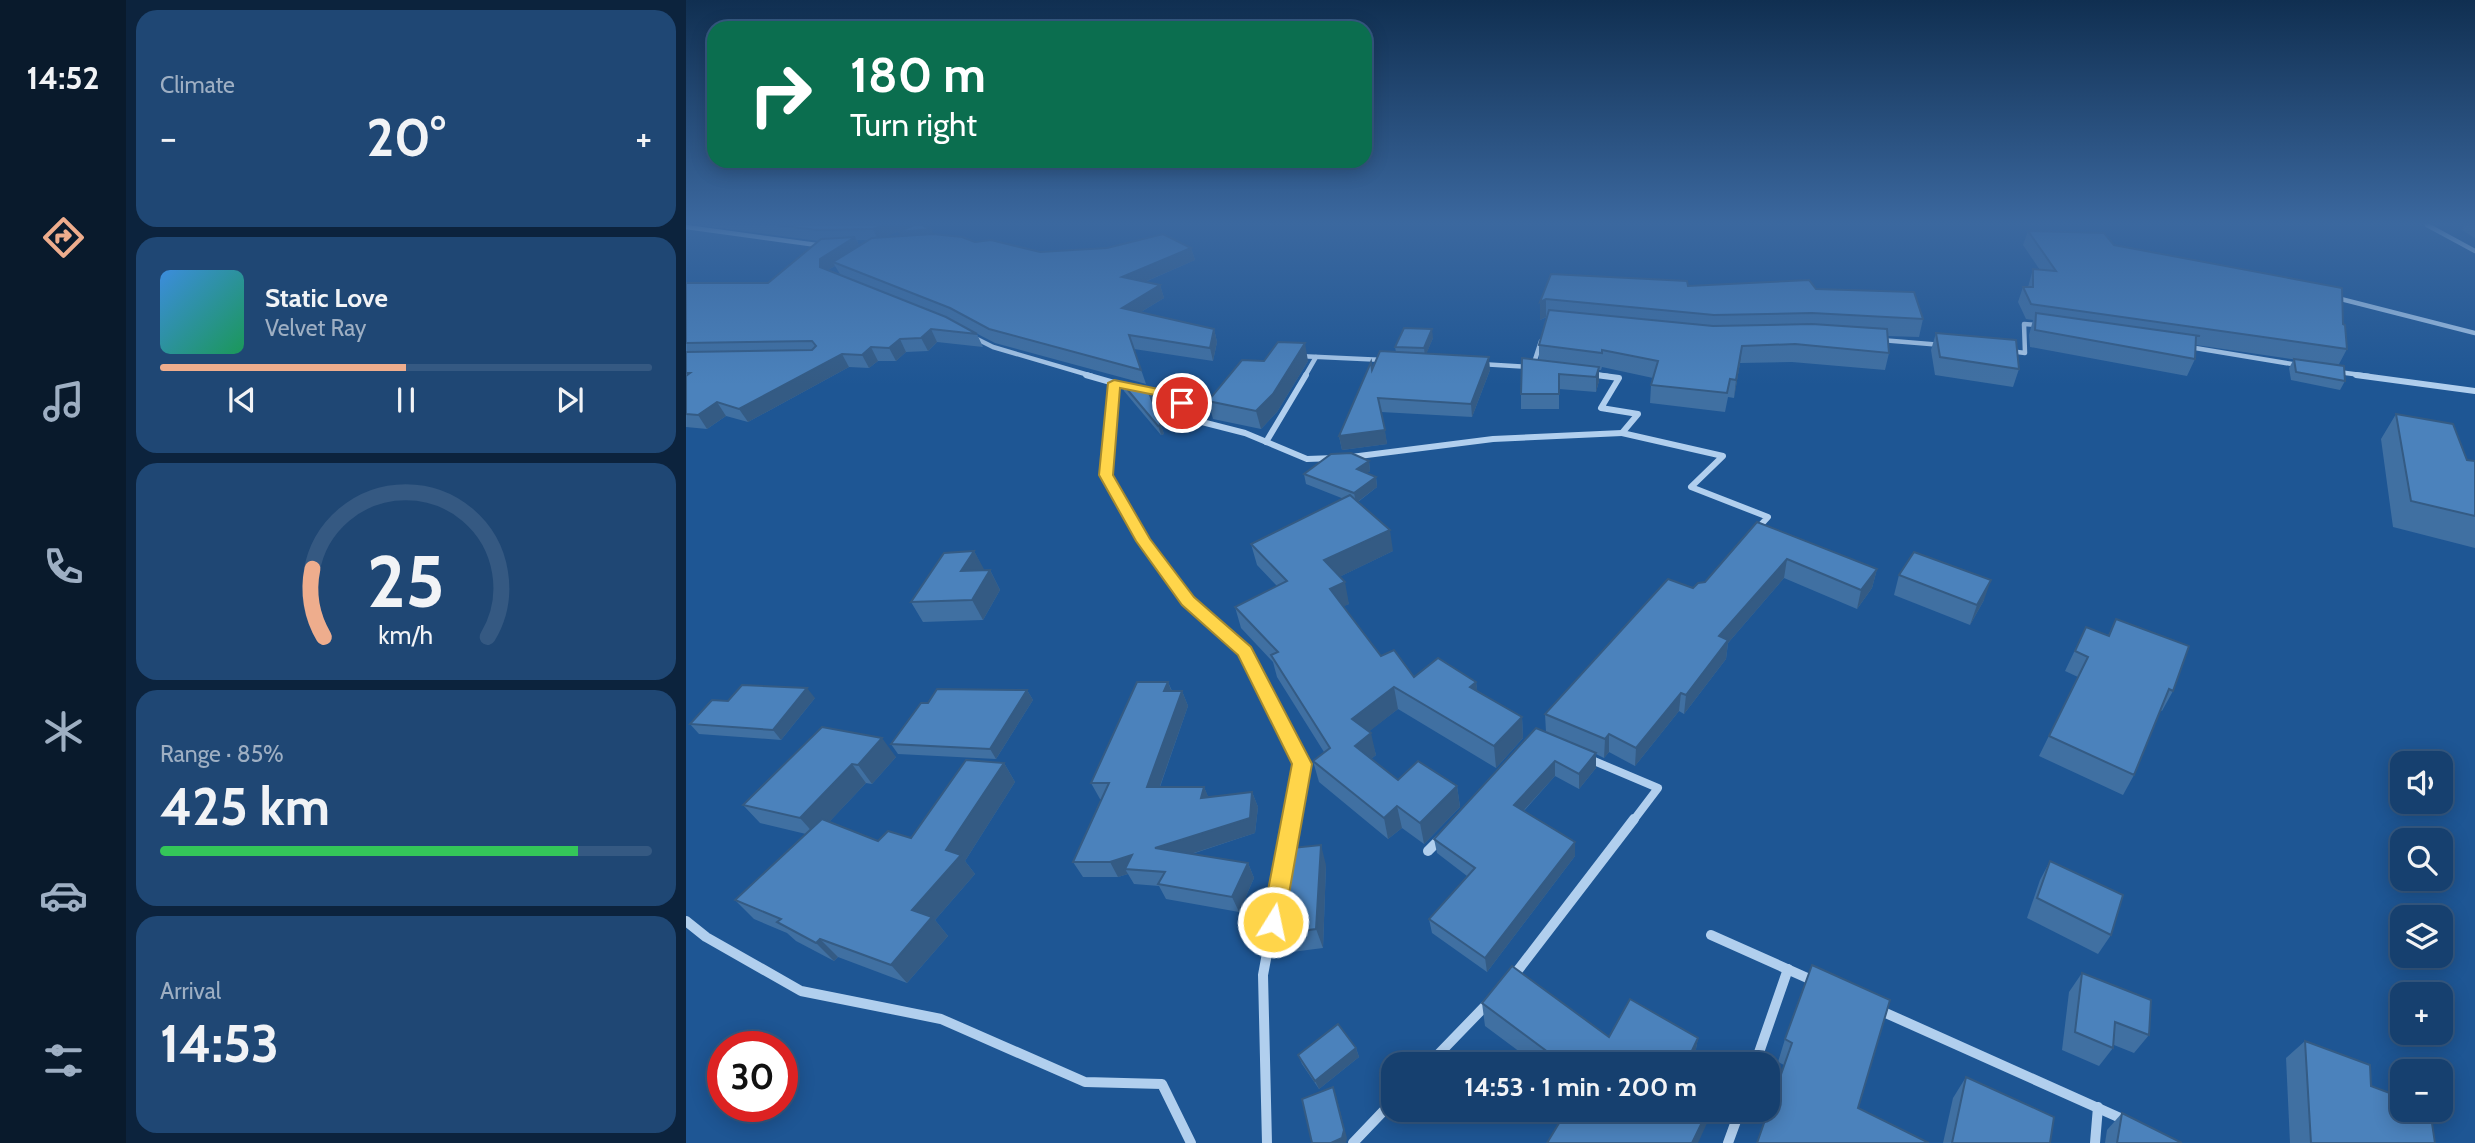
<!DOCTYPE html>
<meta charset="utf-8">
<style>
:root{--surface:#16406f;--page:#1f4774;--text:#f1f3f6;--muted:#9eafc3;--line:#355982;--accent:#eead8d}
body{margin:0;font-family:Cabin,sans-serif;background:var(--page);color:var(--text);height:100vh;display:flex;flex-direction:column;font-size:26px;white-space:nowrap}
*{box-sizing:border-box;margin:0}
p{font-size:23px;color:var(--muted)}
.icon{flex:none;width:38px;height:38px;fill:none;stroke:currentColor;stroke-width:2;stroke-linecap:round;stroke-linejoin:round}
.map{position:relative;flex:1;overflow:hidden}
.side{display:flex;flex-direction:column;gap:10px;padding:10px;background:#0c233d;width:560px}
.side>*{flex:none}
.guide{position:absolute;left:21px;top:21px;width:665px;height:147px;border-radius:21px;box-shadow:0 4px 18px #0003,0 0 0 2px var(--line);background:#0b6e4f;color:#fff;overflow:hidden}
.controls{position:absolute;left:1704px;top:751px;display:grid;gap:14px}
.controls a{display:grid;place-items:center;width:63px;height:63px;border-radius:14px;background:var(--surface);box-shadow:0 4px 18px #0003,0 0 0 2px var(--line);font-size:35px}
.speed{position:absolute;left:21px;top:1031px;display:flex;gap:14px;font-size:35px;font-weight:700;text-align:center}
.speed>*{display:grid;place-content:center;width:91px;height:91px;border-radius:50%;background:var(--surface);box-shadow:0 4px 18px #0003,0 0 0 2px var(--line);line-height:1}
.speed .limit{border:10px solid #d22;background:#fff;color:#111}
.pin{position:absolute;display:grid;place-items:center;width:60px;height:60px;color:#fff;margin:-30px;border:4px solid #fff;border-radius:50%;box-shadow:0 2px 7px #0007}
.me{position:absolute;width:77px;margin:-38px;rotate:10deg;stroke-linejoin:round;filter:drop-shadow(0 0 5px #0008)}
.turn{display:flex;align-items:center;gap:24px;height:147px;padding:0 28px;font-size:32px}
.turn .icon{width:91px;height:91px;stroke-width:2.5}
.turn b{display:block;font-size:49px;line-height:60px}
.big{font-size:52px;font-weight:700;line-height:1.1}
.side .widget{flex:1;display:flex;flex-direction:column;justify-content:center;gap:10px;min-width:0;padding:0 24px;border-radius:21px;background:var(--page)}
.side .dial{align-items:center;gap:0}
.dial svg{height:182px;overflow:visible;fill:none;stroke:var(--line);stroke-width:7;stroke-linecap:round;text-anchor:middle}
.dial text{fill:var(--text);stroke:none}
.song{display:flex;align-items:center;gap:21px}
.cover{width:84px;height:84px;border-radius:10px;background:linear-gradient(135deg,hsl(210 70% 55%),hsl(150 70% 35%))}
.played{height:7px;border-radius:4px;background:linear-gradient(90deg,var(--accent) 50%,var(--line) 50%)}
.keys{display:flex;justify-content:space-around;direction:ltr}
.heat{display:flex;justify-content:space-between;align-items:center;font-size:38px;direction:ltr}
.charge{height:10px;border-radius:5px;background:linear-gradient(90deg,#34c759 85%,var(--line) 0)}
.trip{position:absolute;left:695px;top:1052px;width:399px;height:70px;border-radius:21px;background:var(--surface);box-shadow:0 4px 18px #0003,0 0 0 2px var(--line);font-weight:700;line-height:70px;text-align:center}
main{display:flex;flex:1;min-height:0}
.menu{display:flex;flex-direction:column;width:126px;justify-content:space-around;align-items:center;background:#091a2c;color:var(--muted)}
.menu .icon{width:49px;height:49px}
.menu .active{color:var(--accent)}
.menu b{font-size:32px;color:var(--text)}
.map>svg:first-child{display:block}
</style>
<main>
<nav class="menu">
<b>14:52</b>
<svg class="icon active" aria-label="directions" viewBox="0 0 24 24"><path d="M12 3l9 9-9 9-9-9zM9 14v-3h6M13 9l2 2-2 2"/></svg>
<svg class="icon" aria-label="music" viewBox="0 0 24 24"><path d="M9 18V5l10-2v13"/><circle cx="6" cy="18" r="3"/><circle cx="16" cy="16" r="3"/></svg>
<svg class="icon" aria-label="phone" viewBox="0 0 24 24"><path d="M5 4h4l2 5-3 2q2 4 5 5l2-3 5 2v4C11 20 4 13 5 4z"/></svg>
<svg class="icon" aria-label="climate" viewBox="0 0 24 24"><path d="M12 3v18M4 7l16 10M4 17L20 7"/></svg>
<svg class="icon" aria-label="car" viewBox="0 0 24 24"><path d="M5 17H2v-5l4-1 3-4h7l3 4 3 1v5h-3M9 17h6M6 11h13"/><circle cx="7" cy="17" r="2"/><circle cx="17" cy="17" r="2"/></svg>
<svg class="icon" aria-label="filters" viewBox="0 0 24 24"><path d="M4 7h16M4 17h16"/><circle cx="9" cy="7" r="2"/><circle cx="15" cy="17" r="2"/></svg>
</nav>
<section class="side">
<div class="widget"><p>Climate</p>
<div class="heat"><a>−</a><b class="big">20°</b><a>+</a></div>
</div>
<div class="widget">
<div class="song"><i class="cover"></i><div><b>Static Love</b><p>Velvet Ray</p></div></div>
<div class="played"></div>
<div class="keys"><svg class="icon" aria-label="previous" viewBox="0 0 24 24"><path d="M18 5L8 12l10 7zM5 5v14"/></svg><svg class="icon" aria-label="pause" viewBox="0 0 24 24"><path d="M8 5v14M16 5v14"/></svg><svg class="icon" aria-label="next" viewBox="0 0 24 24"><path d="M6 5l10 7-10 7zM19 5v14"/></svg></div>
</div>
<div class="widget dial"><svg viewBox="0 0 100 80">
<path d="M14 69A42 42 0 1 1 86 69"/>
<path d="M14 69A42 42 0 0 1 9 39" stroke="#eead8d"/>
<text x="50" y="56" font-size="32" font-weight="700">25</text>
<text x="50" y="72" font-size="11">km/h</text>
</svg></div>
<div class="widget"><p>Range · 85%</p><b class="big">425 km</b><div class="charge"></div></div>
<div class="widget"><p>Arrival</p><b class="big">14:53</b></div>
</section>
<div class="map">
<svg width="1789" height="1143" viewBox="0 0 1789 1143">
<rect width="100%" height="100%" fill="#1e5694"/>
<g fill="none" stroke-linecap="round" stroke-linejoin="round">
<g stroke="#b1cfee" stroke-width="4.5">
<path d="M 1741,225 L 1789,251"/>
<path d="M 0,227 L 138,246"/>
<path d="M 1647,297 L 1789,333"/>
<path d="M 287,337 L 307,347 L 406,376"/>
<path d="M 1195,340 L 1256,345"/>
<path d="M 1503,347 L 1612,365"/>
<path d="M 1324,351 L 1339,353 L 1338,324 L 1353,325"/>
<path d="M 612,356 L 698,360"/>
<path d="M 794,364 L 845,367"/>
<path d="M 847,366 L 855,341"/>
<path d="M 1652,372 L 1683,376"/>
<path d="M 906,374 L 922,376"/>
<path d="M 619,376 L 630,357"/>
</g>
<g stroke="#b1cfee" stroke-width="6">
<path d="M 400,375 L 428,383 L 420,476 L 457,541 L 479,570"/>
<path d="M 910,375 L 933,378 L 915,408 L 952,414 L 936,433 L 1037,456 L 1005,487 L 1082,517 L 1070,530"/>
<path d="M 1670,375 L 1789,391"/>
<path d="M 456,389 L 478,393 L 514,413 L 512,421 L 559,433 L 621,459 L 649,458"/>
<path d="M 580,442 L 620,375"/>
<path d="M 665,457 L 807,439 L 936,433"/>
</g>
<g stroke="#b1cfee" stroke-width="8">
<path d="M 478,569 L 502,601 L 559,651 L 616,764 L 606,821"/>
<path d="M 901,758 L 972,788 L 947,821"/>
</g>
<g stroke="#b1cfee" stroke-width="10">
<path d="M 742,851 L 754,839"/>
<path d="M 0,921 L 20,937 L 115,991 L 255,1019 L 399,1082 L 476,1084 L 505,1143"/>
<path d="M 1025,935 L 1128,981"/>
<path d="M 826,978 L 948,819"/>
<path d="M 1193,1010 L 1441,1121"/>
<path d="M 743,1064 L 803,1002"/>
<path d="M 1069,1064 L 1102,969"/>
<path d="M 581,1143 L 577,975 L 606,819"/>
<path d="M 667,1143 L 707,1101"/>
<path d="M 1042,1143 L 1054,1110"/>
<path d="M 1409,1143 L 1412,1107"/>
</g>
</g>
<g fill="#4070a2" fill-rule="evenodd">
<path d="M 10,225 L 222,225 L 223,227 L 198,237 L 248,234 L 354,252 L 505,248 L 509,260 L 459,282 L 474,285 L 478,298 L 455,312 L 528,329 L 531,342 L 527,361 L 448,349 L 460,384 L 309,343 L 261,318 L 291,334 L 297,347 L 251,342 L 242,351 L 220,352 L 210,361 L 192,361 L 183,368 L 163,367 L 62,422 L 40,416 L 21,429 L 0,427 L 0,283 L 82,283 L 133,241 ZM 171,240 L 183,240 L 173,246 ZM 149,266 L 154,274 L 142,270 Z"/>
<path d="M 1779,225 L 1789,225 L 1789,238 L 1776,230 Z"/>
<path d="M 1342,231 L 1428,245 L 1657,324 L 1661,349 L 1652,366 L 1510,345 L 1509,359 L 1501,376 L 1344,347 L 1343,335 L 1347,320 L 1340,319 L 1332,302 L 1337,287 L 1342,287 L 1347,269 L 1354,270 L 1337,245 Z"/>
<path d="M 865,274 L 1002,286 L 1130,289 L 1237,319 L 1233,337 L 1201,336 L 1203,353 L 1199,370 L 1106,362 L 1054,363 L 1048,398 L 1042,397 L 1039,412 L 964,403 L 965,385 L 967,378 L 916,367 L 915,370 L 913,370 L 913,381 L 910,392 L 873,389 L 873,409 L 835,409 L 835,394 L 853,360 L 853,345 L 861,317 L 854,320 L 854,302 Z"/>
<path d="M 1250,333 L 1333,369 L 1327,387 L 1249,375 L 1245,350 Z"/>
<path d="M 747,338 L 740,354 L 804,370 L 786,417 L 695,412 L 701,444 L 656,450 L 653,436 L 686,370 L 710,352 L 709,347 Z"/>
<path d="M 1608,359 L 1659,381 L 1654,390 L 1605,380 L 1603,368 Z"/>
<path d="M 578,361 L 622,361 L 591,412 L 575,429 L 527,419 L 522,401 Z"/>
<path d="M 435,382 L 461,387 L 478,434 L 475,435 L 438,391 Z"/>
<path d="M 1710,414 L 1781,460 L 1789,461 L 1789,548 L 1707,527 L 1695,439 Z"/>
<path d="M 683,461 L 684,471 L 681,473 L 690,477 L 691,487 L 672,502 L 707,551 L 653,577 L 663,604 L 657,606 L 695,656 L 728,677 L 790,682 L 791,691 L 836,717 L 837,738 L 810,768 L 712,709 L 683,731 L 690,755 L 685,759 L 712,780 L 771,786 L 774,807 L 738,844 L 716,828 L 702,839 L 633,782 L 627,761 L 638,752 L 591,677 L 587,662 L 555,628 L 549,607 L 591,586 L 571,565 L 565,544 L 658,499 L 620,484 L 618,474 Z"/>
<path d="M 1071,522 L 1191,569 L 1186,588 L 1171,609 L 1098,578 L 1042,643 L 1040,659 L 998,714 L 993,711 L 949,766 L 923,752 L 918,758 L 910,754 L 910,768 L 893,789 L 869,776 L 838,811 L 889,842 L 889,856 L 801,972 L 746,933 L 743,919 L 781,876 L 751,853 L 748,839 L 860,732 L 859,714 L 1007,588 L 1019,582 Z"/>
<path d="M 288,551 L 298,571 L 304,570 L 314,590 L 297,620 L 237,622 L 225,602 Z"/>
<path d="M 1213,575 L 1298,600 L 1284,625 L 1208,595 Z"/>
<path d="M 1430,619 L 1487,691 L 1476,711 L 1474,710 L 1448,775 L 1437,795 L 1353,756 L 1392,677 L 1379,671 L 1400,627 L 1422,636 Z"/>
<path d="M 482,682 L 486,691 L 496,691 L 502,706 L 474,787 L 518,787 L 522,797 L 566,792 L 572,807 L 569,833 L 506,854 L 562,863 L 568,878 L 553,912 L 480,899 L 473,886 L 448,884 L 442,874 L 432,877 L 397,877 L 387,862 L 415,799 L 414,799 L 405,783 Z"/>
<path d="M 341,690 L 347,700 L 310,759 L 212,754 L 205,744 L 242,703 Z"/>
<path d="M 129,698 L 95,740 L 13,734 L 4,724 Z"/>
<path d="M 136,727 L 210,757 L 186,784 L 180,783 L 143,822 L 192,841 L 225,838 L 318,763 L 329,782 L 279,861 L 289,874 L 249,920 L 262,936 L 221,983 L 152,957 L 148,961 L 110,941 L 101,933 L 68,919 L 49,900 L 120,834 L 74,823 L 57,805 Z"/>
<path d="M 1364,861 L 1425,935 L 1412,954 L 1341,918 L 1354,880 Z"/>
<path d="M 640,865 L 637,948 L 606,952 L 599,933 Z"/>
<path d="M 1126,965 L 1172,1108 L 1071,1143 L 1098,1065 L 1092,1062 L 1099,1039 Z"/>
<path d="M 1396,973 L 1463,1035 L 1448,1053 L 1428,1045 L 1427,1048 L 1413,1066 L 1376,1050 L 1383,992 Z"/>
<path d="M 796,1003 L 923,1037 L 1012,1038 L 1008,1060 L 1006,1064 L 850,1064 L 799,1026 Z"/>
<path d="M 1619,1041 L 1685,1086 L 1749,1143 L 1604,1143 L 1600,1058 Z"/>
<path d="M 670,1048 L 673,1057 L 633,1089 L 616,1064 L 612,1055 Z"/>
<path d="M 1280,1077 L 1364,1143 L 1257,1143 L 1267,1098 Z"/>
<path d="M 1436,1113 L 1496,1143 L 1419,1143 L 1421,1130 Z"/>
</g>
<g fill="#345b84">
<path d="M 196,225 L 222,225 L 223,227 L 192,240 L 187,229 Z"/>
<path d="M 245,229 L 249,237 L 216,240 L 212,232 Z"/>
<path d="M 169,237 L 175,249 L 147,262 L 149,266 L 140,271 L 134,267 L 134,259 Z"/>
<path d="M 505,248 L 509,260 L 440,290 L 436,277 Z"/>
<path d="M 474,285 L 478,298 L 440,321 L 436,308 Z"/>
<path d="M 860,299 L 860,317 L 854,320 L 854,302 Z"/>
<path d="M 245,329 L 251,342 L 242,351 L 235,338 Z"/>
<path d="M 528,329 L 531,342 L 527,361 L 524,348 Z"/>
<path d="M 746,329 L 747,338 L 739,357 L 738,348 Z"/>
<path d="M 214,339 L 220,352 L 210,361 L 203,348 Z"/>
<path d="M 619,343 L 622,361 L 591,412 L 575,429 L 570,411 Z"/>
<path d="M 1056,346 L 1054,363 L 1048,398 L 1050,380 Z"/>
<path d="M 185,347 L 192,361 L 183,368 L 176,355 Z"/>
<path d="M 156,354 L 163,367 L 62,422 L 53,409 Z"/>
<path d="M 803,357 L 804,370 L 786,417 L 785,404 Z"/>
<path d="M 913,367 L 913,381 L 910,392 L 910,377 Z"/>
<path d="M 31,402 L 40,416 L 21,429 L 12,415 Z"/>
<path d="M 475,425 L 478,434 L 475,435 L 472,426 Z"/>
<path d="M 699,430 L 701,444 L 656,450 L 653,436 Z"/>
<path d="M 683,461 L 684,471 L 673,479 L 671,469 Z"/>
<path d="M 690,477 L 691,487 L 670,503 L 668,493 Z"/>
<path d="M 704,530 L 707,551 L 643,582 L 638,560 Z"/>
<path d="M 288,551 L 299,571 L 275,571 Z"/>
<path d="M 1101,559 L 1098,578 L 1042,643 L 1040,659 L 998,714 L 1000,695 L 1033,636 Z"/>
<path d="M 1191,569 L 1186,588 L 1171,609 L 1175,590 Z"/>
<path d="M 304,570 L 314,590 L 297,620 L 286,600 Z"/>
<path d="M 1305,580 L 1298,600 L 1284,625 L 1291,605 Z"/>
<path d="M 659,582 L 663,604 L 649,611 L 644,589 Z"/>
<path d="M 482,682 L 488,698 L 478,691 Z"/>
<path d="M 790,682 L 793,703 L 784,687 Z"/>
<path d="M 708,687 L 712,709 L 671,741 L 666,719 Z"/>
<path d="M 121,688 L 129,698 L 95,740 L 87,730 Z"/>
<path d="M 341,690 L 347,700 L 310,759 L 304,749 Z"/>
<path d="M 496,691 L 502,706 L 468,803 L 461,787 Z"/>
<path d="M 995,693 L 993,711 L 949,766 L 950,748 Z"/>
<path d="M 836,717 L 837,738 L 810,768 L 808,746 Z"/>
<path d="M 685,733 L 690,755 L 674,768 L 669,746 Z"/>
<path d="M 923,734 L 923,752 L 918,758 L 919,739 Z"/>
<path d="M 196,738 L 210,757 L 186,784 L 172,765 Z"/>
<path d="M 910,753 L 910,768 L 893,789 L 893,774 Z"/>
<path d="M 869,761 L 869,776 L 829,820 L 828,805 Z"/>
<path d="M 318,763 L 329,782 L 279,861 L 289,874 L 249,920 L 262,936 L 221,983 L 205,965 L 226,910 L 260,850 Z"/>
<path d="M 166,764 L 180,783 L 130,836 L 114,818 Z"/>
<path d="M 771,786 L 774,807 L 738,844 L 734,823 Z"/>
<path d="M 518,787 L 525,803 L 515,798 Z"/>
<path d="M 566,792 L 572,807 L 569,833 L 477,863 L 469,848 Z"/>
<path d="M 711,806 L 716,828 L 702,839 L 698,818 Z"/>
<path d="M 889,842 L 889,856 L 801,972 L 799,958 Z"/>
<path d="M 635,845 L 640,865 L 637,948 L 630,929 Z"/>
<path d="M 446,855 L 439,869 L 442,874 L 432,877 L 424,862 Z"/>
<path d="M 562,863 L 568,878 L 553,912 L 546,897 Z"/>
<path d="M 134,939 L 152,957 L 148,961 L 130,943 Z"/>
<path d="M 1012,1038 L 1008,1060 L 1006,1064 L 1000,1064 Z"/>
<path d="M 670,1048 L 673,1057 L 633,1089 L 629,1081 Z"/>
<path d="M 647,1087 L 650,1095 L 661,1138 L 660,1143 L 645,1143 Z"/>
<path d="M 1022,1110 L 1027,1110 L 1012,1143 L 1006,1143 Z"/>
</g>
<g fill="#4b82bc" stroke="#345b84" stroke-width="2">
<path d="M 90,225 L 196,225 L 187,229 L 131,230 Z"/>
<path d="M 228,225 L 236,225 L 245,229 L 212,232 Z"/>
<path d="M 1342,231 L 1418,233 L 1428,245 L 1656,288 L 1657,324 L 1659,325 L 1661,349 L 1345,304 L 1337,287 L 1347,287 L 1347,269 L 1370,271 Z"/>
<path d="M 247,234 L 276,237 L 289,242 L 305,240 L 354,252 L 421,248 L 477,234 L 505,248 L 436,277 L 474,285 L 436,308 L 528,329 L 524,348 L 443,335 L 455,370 L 303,329 L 264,308 L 147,262 L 186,238 Z"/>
<path d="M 169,237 L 134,259 L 134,267 L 260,317 L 291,334 L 245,329 L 235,338 L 214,339 L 203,348 L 185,347 L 176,355 L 156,354 L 53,409 L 31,402 L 12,415 L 0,414 L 0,376 L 4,373 L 0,373 L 0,352 L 126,350 L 130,346 L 126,341 L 0,343 L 0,283 L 82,283 L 135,239 Z"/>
<path d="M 865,274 L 1001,281 L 1002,286 L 1123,280 L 1130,289 L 1228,292 L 1237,319 L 1126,313 L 1028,315 L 860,299 L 854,302 Z"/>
<path d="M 863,310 L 1027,326 L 1126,324 L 1201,329 L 1203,353 L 1109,344 L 1056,346 L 1050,380 L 1044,379 L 1041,393 L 965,385 L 972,361 L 916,350 L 916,353 L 853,345 Z"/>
<path d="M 1350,313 L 1514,336 L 1510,336 L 1509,359 L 1349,330 Z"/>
<path d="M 718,328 L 746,329 L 738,348 L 709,347 Z"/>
<path d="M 1250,333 L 1330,340 L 1333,369 L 1254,357 Z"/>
<path d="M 592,342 L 619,343 L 587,394 L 570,411 L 522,401 L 556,360 L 578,361 Z"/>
<path d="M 694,351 L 803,357 L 785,404 L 692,398 L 699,430 L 653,436 L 685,362 L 686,370 Z"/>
<path d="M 836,358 L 913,367 L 910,377 L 873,374 L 873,394 L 835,394 Z"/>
<path d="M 1608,359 L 1658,366 L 1659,381 L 1610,372 Z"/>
<path d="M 435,382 L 461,387 L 475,425 L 472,426 Z"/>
<path d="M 1710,414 L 1767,424 L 1781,460 L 1789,461 L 1789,516 L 1725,501 Z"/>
<path d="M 665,453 L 683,461 L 671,469 L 690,477 L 668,493 L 618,474 L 645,454 Z"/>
<path d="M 664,495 L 704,530 L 638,560 L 659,582 L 644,589 L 695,656 L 708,650 L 728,677 L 752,658 L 790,682 L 784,687 L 836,717 L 808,746 L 708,687 L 666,719 L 685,733 L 669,746 L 712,780 L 732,761 L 771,786 L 734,823 L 711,806 L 698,818 L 627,761 L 644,748 L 585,655 L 592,652 L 549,607 L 601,581 L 565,544 Z"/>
<path d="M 1071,522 L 1191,569 L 1175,590 L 1101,559 L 1033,636 L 1042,640 L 1000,695 L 995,693 L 950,748 L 923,734 L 919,739 L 859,714 L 982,579 L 1007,588 L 1012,583 L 1019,582 Z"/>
<path d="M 288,551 L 275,571 L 304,570 L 286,600 L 225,602 L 258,553 Z"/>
<path d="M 1228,552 L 1305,580 L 1291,605 L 1213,575 Z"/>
<path d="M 1430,619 L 1503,646 L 1487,691 L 1483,689 L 1448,775 L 1363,736 L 1402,657 L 1389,651 L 1400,627 L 1423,636 Z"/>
<path d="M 451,682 L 482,682 L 478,691 L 496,691 L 461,787 L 518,787 L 515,798 L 566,792 L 564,818 L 469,848 L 562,863 L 546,897 L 472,884 L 479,872 L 439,869 L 446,855 L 424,862 L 387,862 L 423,783 L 405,783 Z"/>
<path d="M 56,685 L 121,688 L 87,730 L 4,724 L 26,700 L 42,701 Z"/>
<path d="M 251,689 L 341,690 L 304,749 L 205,744 L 235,703 L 242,703 Z"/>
<path d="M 136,727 L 196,738 L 172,765 L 166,764 L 114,818 L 57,805 Z"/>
<path d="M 850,728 L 910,753 L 893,774 L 869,761 L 828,805 L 889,842 L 799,958 L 743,919 L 789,868 L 748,839 Z"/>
<path d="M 280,760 L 318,763 L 260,850 L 275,855 L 226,910 L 246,917 L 205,965 L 134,939 L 130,943 L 91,922 L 95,919 L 49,900 L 136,819 L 192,841 L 202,831 L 225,838 Z"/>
<path d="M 635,845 L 630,929 L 599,933 L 606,848 Z"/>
<path d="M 1364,861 L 1437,895 L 1425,935 L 1351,898 Z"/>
<path d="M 1126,965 L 1204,1000 L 1172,1108 L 1243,1143 L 1071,1143 L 1106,1043 L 1099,1039 Z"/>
<path d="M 826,966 L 923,1037 L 944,999 L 1012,1038 L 1000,1063 L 1001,1064 L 878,1064 L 796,1003 Z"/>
<path d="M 1396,973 L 1465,1000 L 1463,1035 L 1429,1022 L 1427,1048 L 1389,1032 Z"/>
<path d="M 652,1024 L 670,1048 L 629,1081 L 612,1055 Z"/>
<path d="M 1619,1041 L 1684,1065 L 1685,1086 L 1717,1098 L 1717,1110 L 1744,1110 L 1749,1143 L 1625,1143 Z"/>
<path d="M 1280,1077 L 1368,1117 L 1364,1143 L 1266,1143 Z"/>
<path d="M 647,1087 L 658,1130 L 656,1138 L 645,1143 L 626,1143 L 616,1099 Z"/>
<path d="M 881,1110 L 1022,1110 L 1006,1143 L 861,1143 Z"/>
<path d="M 1436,1113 L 1496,1143 L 1431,1143 Z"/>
</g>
<linearGradient id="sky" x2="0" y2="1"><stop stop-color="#102f51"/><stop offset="0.58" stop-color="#3b689f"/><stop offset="1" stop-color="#3b689f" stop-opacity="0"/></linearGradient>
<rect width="1789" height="385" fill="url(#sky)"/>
<path fill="#ffd54a" stroke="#a68a30" stroke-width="2" d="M 428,380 L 482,391 L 502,403 L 496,407 L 474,396 L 434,388 L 427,475 L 464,539 L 508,597 L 565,647 L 626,764 L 598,922 L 595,929 L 587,932 L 579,929 L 576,922 L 606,764 L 552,655 L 496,605 L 450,541 L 413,475 L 422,383 Z"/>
</svg>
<div class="controls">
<a><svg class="icon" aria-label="sound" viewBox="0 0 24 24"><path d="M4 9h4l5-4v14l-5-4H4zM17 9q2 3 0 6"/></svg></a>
<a><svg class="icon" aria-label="search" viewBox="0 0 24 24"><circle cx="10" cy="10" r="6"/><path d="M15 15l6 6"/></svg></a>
<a><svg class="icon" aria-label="layers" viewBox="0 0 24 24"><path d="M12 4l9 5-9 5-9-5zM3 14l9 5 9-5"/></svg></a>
<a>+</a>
<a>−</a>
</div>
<div class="speed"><div class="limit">30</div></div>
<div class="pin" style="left:496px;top:403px;background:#d93025"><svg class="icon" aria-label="arrive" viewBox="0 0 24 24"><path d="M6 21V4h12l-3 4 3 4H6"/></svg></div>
<svg class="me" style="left:587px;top:922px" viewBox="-20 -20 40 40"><circle r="17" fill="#ffd54a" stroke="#fff" stroke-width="3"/><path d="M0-11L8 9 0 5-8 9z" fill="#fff"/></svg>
<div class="trip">14:53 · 1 min · 200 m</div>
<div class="guide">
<div class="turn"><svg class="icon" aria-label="right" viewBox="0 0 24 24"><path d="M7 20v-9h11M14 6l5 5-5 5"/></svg><div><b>180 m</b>Turn right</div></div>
</div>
</div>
</main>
